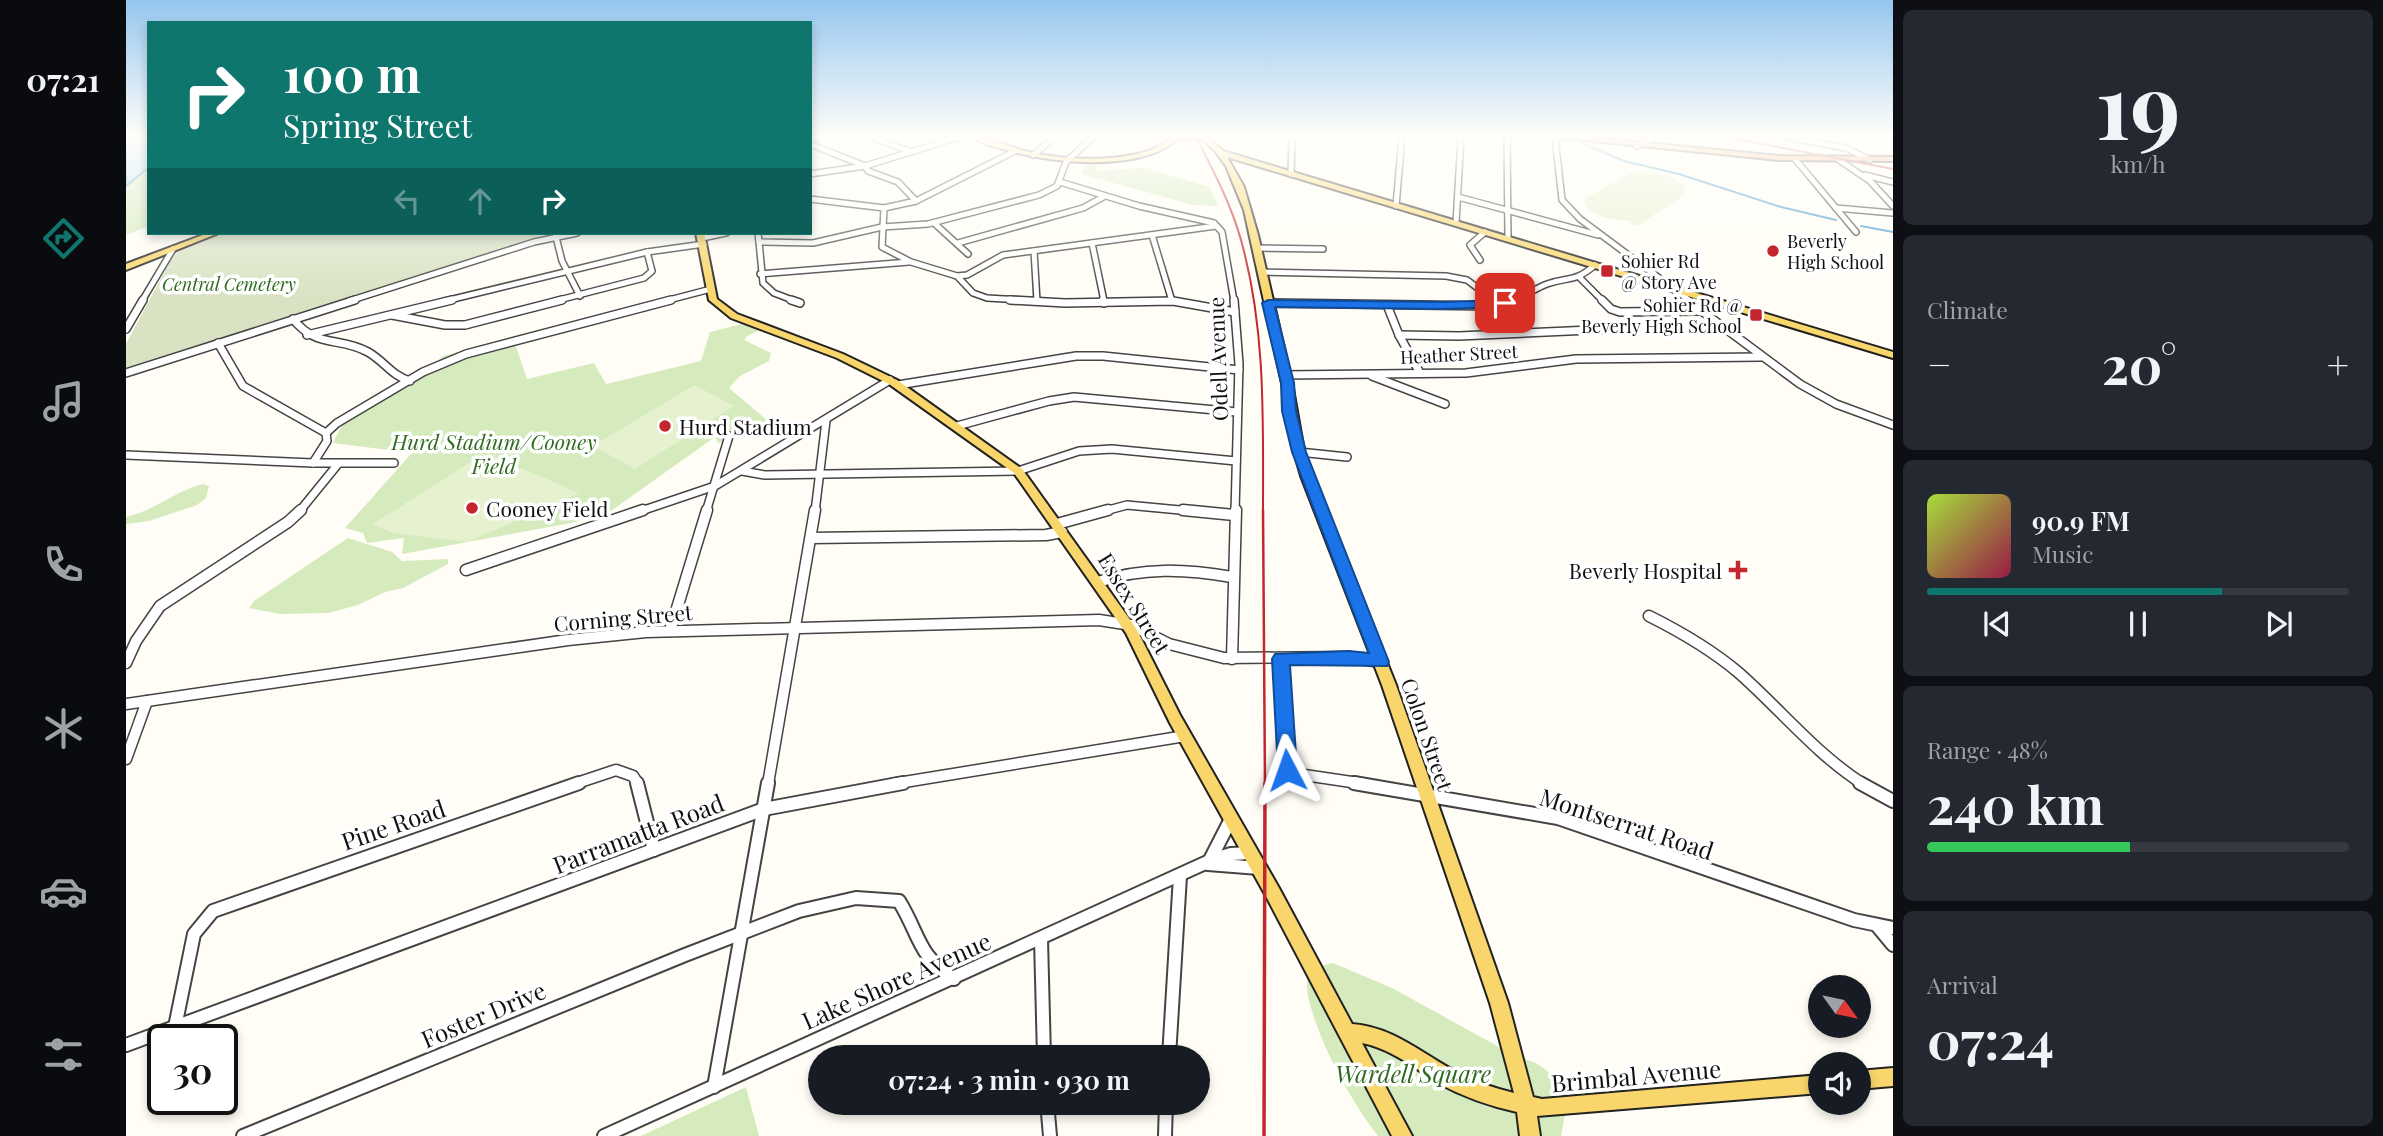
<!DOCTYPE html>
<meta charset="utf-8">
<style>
:root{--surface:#171b24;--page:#242831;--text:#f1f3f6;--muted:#9ea1a6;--line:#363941;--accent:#0f766e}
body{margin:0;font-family:"Playfair Display",serif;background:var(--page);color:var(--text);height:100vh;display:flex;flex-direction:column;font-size:26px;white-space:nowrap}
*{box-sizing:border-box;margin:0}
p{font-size:23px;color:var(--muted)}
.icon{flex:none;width:38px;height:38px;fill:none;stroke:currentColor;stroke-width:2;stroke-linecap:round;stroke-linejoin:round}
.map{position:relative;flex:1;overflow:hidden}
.details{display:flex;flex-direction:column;gap:10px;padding:10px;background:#0d0f14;width:490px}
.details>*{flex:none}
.banner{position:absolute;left:21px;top:21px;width:665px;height:214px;border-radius:0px;box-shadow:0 4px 10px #0003;background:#0f766e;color:#fff;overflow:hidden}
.needle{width:46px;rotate:123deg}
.controls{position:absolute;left:1682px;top:975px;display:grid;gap:14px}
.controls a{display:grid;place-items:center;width:63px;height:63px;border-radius:50%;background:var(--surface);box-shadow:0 4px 10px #0003;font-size:35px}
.speed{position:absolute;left:21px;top:1024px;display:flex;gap:14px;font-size:35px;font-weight:700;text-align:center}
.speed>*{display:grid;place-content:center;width:91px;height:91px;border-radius:50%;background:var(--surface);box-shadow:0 4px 10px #0003;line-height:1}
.speed .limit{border:4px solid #111;border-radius:10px;background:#fff;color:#111}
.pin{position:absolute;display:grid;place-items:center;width:60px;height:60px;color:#fff;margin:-30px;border-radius:14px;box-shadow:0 4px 10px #0006}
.me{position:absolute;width:77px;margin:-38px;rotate:356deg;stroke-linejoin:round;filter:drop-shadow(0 0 5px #0008)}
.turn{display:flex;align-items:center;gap:24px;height:147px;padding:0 21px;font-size:32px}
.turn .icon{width:91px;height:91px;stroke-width:2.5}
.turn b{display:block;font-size:49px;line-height:60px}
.lanes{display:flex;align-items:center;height:66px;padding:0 21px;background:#0003;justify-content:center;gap:35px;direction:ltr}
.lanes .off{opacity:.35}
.big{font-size:52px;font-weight:700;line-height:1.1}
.details .widget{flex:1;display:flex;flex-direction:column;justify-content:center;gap:10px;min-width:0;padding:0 24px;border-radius:10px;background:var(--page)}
.details .dial{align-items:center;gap:0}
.dial b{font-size:91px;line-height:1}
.song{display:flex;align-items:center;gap:21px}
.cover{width:84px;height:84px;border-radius:10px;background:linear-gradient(135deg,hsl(80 70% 55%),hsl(340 70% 35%))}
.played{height:7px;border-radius:4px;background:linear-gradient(90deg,var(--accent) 70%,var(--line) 70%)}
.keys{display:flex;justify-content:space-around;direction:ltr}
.heat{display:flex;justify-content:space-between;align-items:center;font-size:38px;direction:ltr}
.charge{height:10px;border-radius:5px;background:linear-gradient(90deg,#34c759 48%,var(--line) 0)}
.trip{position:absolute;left:682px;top:1045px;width:402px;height:70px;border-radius:35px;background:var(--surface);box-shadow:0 4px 10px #0003;font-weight:700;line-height:70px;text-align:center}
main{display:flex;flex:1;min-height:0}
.dock{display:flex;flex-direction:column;width:126px;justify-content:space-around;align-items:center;background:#090b0e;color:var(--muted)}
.dock .icon{width:49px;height:49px}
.dock .selected{color:var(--accent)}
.dock b{font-size:32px;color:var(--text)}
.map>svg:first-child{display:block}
</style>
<main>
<nav class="dock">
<b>07:21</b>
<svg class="icon selected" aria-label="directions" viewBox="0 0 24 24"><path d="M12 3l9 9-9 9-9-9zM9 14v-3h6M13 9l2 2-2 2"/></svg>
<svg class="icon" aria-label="music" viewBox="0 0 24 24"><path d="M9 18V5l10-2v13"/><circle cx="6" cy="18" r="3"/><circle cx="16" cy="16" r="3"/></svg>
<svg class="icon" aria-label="phone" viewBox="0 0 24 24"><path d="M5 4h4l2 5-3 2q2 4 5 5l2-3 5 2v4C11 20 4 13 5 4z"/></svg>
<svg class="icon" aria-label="climate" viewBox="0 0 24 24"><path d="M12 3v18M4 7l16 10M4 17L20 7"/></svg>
<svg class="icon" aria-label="car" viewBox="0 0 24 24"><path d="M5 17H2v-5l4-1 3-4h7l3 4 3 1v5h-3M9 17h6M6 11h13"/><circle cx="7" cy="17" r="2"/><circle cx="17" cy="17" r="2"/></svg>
<svg class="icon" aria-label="filters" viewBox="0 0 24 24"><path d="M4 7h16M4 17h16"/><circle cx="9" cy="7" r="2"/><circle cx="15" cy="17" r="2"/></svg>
</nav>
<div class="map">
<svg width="1767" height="1136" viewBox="0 0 1767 1136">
<rect width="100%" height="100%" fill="#fffdf5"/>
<g fill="#d5ebbd">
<path d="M 959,162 L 970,162 L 970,171 L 1019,168 L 1084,187 L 1092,206 L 1067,205 L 956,174 Z"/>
<path d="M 23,167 L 23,226 L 0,235 L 0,186 Z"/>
<path d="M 624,322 L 638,328 L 621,336 L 618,340 L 645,353 L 643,361 L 614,376 L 603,388 L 649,427 L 592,443 L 589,437 L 482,513 L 445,523 L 276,554 L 278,538 L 241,543 L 237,533 L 219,528 L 286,453 L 207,443 L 216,425 L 215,417 L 307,365 L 317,356 L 387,338 L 401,379 L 468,363 L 480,384 L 575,361 L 584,332 Z"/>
<path d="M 77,484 L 83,486 L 80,498 L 71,505 L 23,521 L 0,524 L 0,517 C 28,511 49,491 77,484 Z"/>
<path d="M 222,538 L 266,552 L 276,561 L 322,559 L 322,564 L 277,588 L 259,592 L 232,605 L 202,613 L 154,614 L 123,608 L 128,601 Z"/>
<path d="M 1207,963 L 1266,988 L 1393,1058 C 1416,1061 1428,1077 1443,1093 L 1435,1136 L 1252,1136 C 1224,1100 1192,1041 1182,996 C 1180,988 1182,978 1182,969 Z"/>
<path d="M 620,1087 L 633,1136 L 515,1136 Z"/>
</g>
<path fill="#d9e3c4" d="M 97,233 L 422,233 L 0,371 L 0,344 L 49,252 Z"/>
<g fill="#e6f2cf">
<path d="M 1507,172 C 1525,171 1546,174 1559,187 L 1558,195 L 1511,226 L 1504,224 L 1506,221 C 1490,221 1466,218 1458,202 L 1461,197 Z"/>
<path d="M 568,385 L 608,406 L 509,469 L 467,446 Z"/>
<path d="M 364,455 L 453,493 L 341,542 L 267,533 L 247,524 L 353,457 Z"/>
</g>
<path fill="#b9e0f7" stroke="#3f96cf" stroke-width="2" d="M 0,137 L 23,137 L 23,167 L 0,186 Z"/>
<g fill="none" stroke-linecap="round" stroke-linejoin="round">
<g stroke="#3f96cf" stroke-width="2">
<path d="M 1455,143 L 1498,161 L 1553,174 L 1655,207 L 1710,220"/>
<path d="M 1735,226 L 1767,232"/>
</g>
<g stroke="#444" stroke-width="8">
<g id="minor-far3">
<path d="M 746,137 L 785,152"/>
<path d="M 1381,137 L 1382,239"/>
<path d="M 1429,137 L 1436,200 L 1454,219 L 1564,301"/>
<path d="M 1661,137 L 1720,148 L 1744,160"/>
<path d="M 861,142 L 868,137"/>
<path d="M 684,144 L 739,166 L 833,137"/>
<path d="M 1511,146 L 1527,137"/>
<path d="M 907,155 L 929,137"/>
<path d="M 1669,159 L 1730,232"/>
<path d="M 1713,160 L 1744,181 L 1767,206"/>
<path d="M 684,174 L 739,166 L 742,171 L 772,182 L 790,201"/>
<path d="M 1165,174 L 1166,137"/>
<path d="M 1739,175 L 1767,182"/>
<path d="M 934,182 L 1013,206 L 1088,223 L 1096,232 L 1108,301"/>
<path d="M 1332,197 L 1472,235"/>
<path d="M 684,199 L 758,208 L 756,247 L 785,262 L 831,276 L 847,293 L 861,298 L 912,301"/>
<path d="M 1270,206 L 1276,137"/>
<path d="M 758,208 L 790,201 L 889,151"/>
<path d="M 1710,208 L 1767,213"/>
<path d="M 808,223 L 842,254"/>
<path d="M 1330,223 L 1335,137"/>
<path d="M 429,233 L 436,261 L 454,296"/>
<path d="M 632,233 L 633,242 L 687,243 L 756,227 L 802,224 L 913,195 L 931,186 L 940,162 L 967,137"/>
<path d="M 1026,235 L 1046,301"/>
<path d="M 576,238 L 600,233"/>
<path d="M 633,242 L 637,283 L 648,293 L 669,301"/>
<path d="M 832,243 L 957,208 L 979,196"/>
<path d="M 966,243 L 978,301"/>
<path d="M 1130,248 L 1197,249"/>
<path d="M 908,251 L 911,301"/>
<path d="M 1354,260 L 1344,245 L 1359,232"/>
<path d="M 1135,272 L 1320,276 L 1341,280 L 1369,301"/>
<path d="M 634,274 L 783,262"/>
<path d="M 831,276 L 841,275 L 877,255 L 1090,226"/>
<path d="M 1454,278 L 1477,301"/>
<path d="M 16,301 L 47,249"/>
<path d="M 223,301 L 408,242 L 451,233"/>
<path d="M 319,301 L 521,252 L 578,244"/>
<path d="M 429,301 L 518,278 L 526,271 L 521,252"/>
<path d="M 539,301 L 585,289"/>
<path d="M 1033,301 L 1048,301"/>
<path d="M 1384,301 C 1398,297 1408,289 1421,284 C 1444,276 1448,283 1469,265"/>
</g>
</g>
<g stroke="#444" stroke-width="10">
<g id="minor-far2">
<path d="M 665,300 L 674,303"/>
<path d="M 884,300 L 939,303 L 1047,301 L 1109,312"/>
<path d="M 977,300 L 978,303"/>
<path d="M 1108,300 L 1113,364 L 1109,512"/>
<path d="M 1367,300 L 1373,304"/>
<path d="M 1476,300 L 1485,309 L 1494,312 L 1574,311"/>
<path d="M 1561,300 L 1674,384 L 1710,404 L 1767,425"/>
<path d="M 1142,303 L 1368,306 L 1390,300"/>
<path d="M 1261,305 L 1273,335 L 1294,373"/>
<path d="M 266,315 L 319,325 L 339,325 L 436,300"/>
<path d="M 167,319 C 191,349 213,336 242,352 C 258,361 266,376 284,381"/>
<path d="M 0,329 L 17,300"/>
<path d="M 181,335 L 326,300"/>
<path d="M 1273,335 L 1333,336 L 1487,329"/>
<path d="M 92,343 L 117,386 L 200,433 L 201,441 L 187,463"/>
<path d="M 0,373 L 229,300"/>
<path d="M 1159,375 L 1340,373 L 1450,359 L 1635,357"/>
<path d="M 1246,376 L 1319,404"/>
<path d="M 772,385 L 950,356 L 977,356 L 1113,370"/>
<path d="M 831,426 L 923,401 L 948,397 L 1111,412"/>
<path d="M 200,433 L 211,423 L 297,372 L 340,354 L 545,300"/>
<path d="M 1173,452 L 1221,457"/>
<path d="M 0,455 L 187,463 L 268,463"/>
<path d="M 616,471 L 639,475 L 892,471 L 953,451 L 986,449 L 1110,461"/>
<path d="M 173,512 L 212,464"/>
<path d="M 512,512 L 589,486 L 764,380"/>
<path d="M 580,512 L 603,436"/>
<path d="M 689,512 L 700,421"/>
<path d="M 975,512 L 1001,505 L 1075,512"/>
</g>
</g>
<g stroke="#444" stroke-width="13">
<g id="minor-far1">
<path d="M 1057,510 L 1108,515"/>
<path d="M 931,524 L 982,510"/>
<path d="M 685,538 L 920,535 L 936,532"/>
<path d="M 340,570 L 517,510"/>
<path d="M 972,582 C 1017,567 1059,569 1106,577"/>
<path d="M 1523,616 C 1555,632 1586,650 1613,673 C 1655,710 1690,754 1737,784"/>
<path d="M 544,631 L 581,510"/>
<path d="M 1106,659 L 1110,510"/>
<path d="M 1155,659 L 1160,766 L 1165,773 L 1239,784"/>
<path d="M 0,663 L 10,641 L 34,606 L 162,522 L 175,510"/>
<path d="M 0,704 L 442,640 L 520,632 L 973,620 L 1005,625 L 1043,644 L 1098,658 L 1223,657 L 1254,662"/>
<path d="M 0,759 L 21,701"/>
<path d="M 448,784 L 490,770 L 507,776 L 512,784"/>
<path d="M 642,784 L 689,510"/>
<path d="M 766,784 L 1059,736"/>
</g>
</g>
<g stroke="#444" stroke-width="16">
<g id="minor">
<path d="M 511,783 L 528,850"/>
<path d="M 1228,783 L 1432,818 L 1728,920 L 1767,928"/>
<path d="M 1734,783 L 1767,801"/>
<path d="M 1084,860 L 1105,819"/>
<path d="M 1082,864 L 1133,868"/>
<path d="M 1752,927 L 1767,945"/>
<path d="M 915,939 L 918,1057"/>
<path d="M 49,1027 L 68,934 L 87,911 L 453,783"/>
<path d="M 0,1045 L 638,809 L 777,783"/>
<path d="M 1043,1057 L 1054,876"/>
<path d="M 588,1087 L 642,783"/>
<path d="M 921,1102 L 924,1136"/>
<path d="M 117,1136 L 559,955 L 673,911 L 730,898 L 773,901 C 794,935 791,955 828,979"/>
<path d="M 478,1136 L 1088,859 L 1105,854 L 1124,853"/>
<path d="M 1039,1136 L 1040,1102"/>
</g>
</g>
<g stroke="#222" stroke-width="4">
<g id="major">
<path d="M 845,137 C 865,137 884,148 903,152 C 939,161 1018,165 1046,137 L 1053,137 C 1015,179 891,161 845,137 Z"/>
<path d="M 1074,137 L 1082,137 L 1097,151 L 1767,352 L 1767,358 L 1101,157 L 1118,187 L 1132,235 L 1166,383 L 1177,445 L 1186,476 L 1270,685 L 1382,1003 L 1407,1097 L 1416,1099 L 1694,1075 L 1694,1093 L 1411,1116 L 1414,1136 L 1394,1136 L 1391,1112 C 1364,1106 1338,1097 1314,1084 C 1288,1068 1266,1049 1236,1043 L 1286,1136 L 1266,1136 L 1141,898 L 1044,723 L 1000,633 L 888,473 L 763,384 L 711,358 L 605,318 L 583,300 L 570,233 L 578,233 L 591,299 L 611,314 L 717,354 L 771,380 L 896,469 L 1010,628 L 1054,715 L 1153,888 L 1226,1024 C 1268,1027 1296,1054 1331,1072 C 1349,1082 1368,1088 1388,1093 L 1364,1003 L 1256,685 L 1175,476 L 1166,445 L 1156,383 L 1118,210 L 1100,166 L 1089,151 Z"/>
<path d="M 82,233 L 93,233 L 0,270 L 0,264 Z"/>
<path d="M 1767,1068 L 1767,1086 L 1732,1089 L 1732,1071 Z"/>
</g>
</g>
<g stroke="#222" stroke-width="4">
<g id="highway">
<path d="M 1035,137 L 1078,137 L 1074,139 Z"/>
<path d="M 1427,137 L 1461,137 L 1653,156 L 1767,157 L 1767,161 L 1653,160 Z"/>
</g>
</g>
<use href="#minor-far3" stroke="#fff" stroke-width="5"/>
<use href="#minor-far2" stroke="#fff" stroke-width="7"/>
<use href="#minor-far1" stroke="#fff" stroke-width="10"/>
<use href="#minor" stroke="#fff" stroke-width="12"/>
<use href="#major" fill="#f9d66b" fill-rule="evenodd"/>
<use href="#highway" fill="#f5a25d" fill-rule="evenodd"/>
<g stroke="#c4262e" stroke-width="2">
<path d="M 1070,137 C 1087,170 1105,204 1115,240 C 1140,329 1137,421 1137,512"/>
<path d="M 1600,137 L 1767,169"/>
</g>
<path stroke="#c4262e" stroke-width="2.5" d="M 1137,510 L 1139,784"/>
<path stroke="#c4262e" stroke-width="3.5" d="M 1138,1136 L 1139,783"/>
</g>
<linearGradient id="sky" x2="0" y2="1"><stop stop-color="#95c6ee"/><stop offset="0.46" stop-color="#fffefa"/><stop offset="1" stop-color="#fffefa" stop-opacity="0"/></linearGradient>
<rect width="1767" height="296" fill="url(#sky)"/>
<path fill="#1a73e8" stroke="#114b97" stroke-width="2" d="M 1142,300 L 1316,302 L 1379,300 L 1385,303 L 1379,307 L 1316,309 L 1149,307 L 1168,383 L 1170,411 L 1180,452 L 1263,662 L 1261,666 L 1164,665 L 1171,770 L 1168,776 L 1161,778 L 1155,776 L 1152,770 L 1146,659 L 1149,654 L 1223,651 L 1243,653 L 1166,452 L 1156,411 L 1155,383 L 1136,303 Z"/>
<g fill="#c4262e" stroke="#fff" stroke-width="2.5">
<circle cx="1647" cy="251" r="7"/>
<rect x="1474" y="264" width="14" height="14" rx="3.5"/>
<rect x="1623" y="308" width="14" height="14" rx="3.5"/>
<circle cx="539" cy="426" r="7"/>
<circle cx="346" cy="508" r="7"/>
<path d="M1608.5 559.5h7v7h7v7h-7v7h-7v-7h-7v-7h7z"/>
</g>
<g text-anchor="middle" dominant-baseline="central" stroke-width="7" stroke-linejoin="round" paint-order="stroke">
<g font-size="18" fill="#111" stroke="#fff" text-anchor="start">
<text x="1661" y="241">Beverly<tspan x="1661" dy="21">High School</tspan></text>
<text x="1495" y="261">Sohier Rd<tspan x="1495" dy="21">@ Story Ave</tspan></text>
<text x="1616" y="305" text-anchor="end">Sohier Rd @<tspan x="1616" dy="21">Beverly High School</tspan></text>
</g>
<g font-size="18" font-style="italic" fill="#2f6b1f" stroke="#fff">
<text x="103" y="284">Central Cemetery</text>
</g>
<g font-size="18" fill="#111" stroke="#fff">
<text transform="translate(1333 354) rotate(-3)">Heather Street</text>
</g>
<g font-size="21" fill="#111" stroke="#fff">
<text transform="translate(1091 359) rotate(-92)">Odell Avenue</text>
<text transform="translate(1009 603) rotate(58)">Essex Street</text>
<text transform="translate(497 617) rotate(-5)">Corning Street</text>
<text transform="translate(1302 734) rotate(71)">Colon Street</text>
</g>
<g font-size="21" fill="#111" stroke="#fff" text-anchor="start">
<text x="553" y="426">Hurd Stadium</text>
<text x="360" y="508">Cooney Field</text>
<text x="1596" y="570" text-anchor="end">Beverly Hospital</text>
</g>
<g font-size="21" font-style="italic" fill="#2f6b1f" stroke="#fff">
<text x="368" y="441">Hurd Stadium/Cooney<tspan x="368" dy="24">Field</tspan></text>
</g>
<g font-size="24" fill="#111" stroke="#fff">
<text transform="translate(1501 823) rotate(18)">Montserrat Road</text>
<text transform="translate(267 824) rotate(-19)">Pine Road</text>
<text transform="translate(512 833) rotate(-21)">Parramatta Road</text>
<text transform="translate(770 980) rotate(-24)">Lake Shore Avenue</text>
<text transform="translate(357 1014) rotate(-23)">Foster Drive</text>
<text transform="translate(1510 1075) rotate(-5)">Brimbal Avenue</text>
</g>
<g font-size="24" font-style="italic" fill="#2f6b1f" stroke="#fff">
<text x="1287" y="1073">Wardell Square</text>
</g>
</g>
</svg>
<div class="controls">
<a><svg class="needle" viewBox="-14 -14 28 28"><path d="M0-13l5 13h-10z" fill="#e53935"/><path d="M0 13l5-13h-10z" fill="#9ea1a6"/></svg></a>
<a><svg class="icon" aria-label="sound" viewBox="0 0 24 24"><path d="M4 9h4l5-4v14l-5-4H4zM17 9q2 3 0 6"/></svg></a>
</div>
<div class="speed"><div class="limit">30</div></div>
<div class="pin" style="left:1379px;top:303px;background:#d93025"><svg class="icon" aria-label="arrive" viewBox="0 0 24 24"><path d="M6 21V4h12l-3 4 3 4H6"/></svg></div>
<svg class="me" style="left:1161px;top:770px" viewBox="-20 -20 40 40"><path d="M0-17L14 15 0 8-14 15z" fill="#1a73e8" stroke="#fff" stroke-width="4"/></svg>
<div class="trip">07:24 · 3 min · 930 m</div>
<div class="banner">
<div class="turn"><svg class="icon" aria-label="right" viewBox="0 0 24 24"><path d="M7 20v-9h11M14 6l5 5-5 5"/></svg><div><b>100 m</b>Spring Street</div></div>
<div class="lanes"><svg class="icon off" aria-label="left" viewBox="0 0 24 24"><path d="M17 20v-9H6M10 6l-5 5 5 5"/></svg><svg class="icon off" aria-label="ahead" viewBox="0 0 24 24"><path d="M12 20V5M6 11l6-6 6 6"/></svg><svg class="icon" aria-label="right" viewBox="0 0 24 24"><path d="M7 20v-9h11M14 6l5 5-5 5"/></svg></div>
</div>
</div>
<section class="details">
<div class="widget dial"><b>19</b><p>km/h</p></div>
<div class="widget"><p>Climate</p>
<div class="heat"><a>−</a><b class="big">20°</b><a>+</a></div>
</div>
<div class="widget">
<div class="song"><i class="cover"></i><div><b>90.9 FM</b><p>Music</p></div></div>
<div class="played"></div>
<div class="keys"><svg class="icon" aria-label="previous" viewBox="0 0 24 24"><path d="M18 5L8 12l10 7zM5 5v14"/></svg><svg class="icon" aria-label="pause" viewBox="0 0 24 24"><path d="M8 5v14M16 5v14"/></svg><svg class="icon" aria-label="next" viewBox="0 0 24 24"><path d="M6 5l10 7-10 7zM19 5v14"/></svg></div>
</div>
<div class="widget"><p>Range · 48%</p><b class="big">240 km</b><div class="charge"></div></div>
<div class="widget"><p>Arrival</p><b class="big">07:24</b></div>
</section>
</main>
